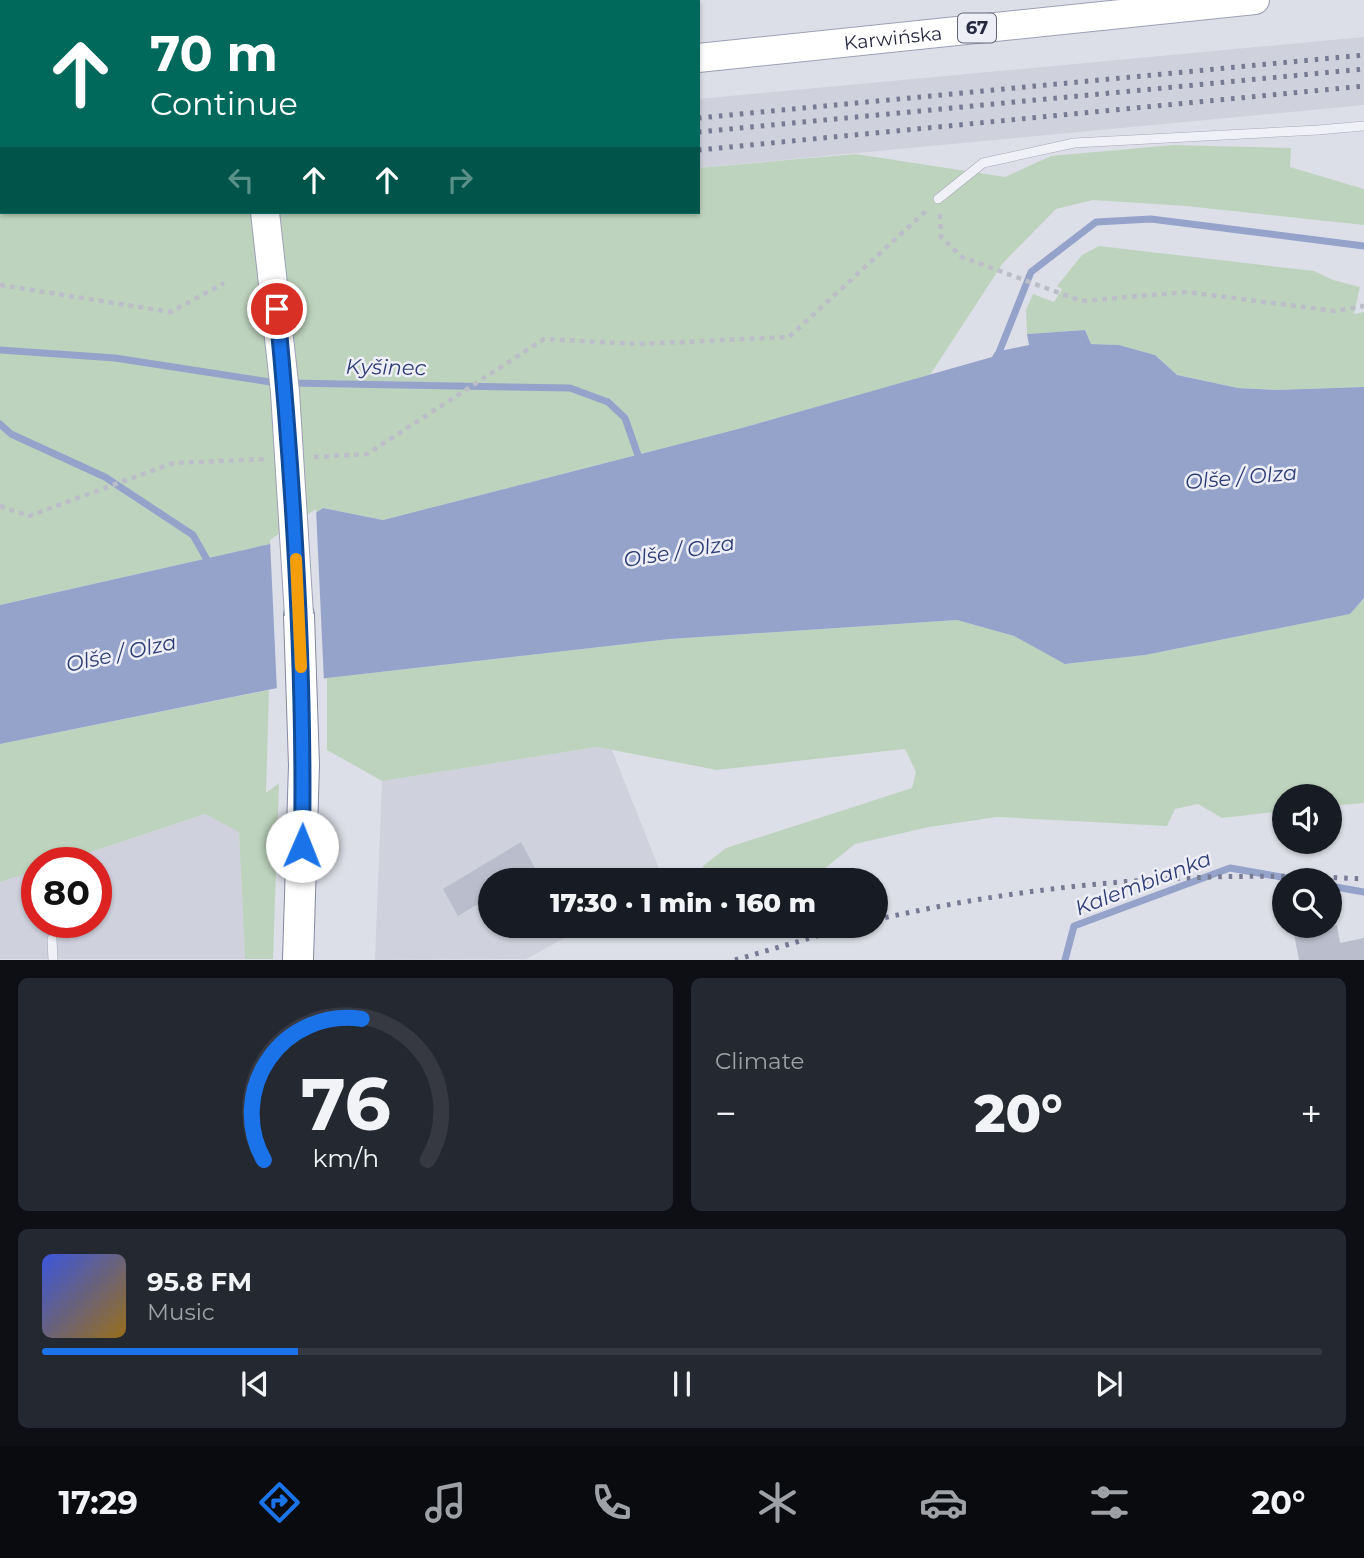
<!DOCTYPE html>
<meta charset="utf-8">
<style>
:root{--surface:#171b24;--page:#242831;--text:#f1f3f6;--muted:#9ea1a6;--line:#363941;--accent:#1a73e8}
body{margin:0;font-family:Montserrat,sans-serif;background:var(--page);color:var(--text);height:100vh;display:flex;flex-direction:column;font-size:26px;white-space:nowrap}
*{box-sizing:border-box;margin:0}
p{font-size:23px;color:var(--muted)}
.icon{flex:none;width:38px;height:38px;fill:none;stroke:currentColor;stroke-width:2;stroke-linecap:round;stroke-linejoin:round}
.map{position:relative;height:960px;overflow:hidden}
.panel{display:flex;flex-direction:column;gap:18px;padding:18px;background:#0d0f14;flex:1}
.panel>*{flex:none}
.top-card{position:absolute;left:0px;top:0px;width:700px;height:214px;box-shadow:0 2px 5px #0004;background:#00695c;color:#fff;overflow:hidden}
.tools{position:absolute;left:1272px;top:784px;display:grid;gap:14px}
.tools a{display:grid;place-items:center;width:70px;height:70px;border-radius:50%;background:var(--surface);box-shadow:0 2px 5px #0004;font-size:35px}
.speed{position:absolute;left:21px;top:847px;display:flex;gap:14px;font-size:35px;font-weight:700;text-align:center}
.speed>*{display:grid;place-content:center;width:91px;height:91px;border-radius:50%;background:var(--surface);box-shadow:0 2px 5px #0004;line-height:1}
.speed .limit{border:10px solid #d22;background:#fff;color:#111}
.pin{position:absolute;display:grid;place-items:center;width:60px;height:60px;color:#fff;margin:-30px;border:4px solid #fff;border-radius:50%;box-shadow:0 2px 7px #0007}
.me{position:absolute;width:77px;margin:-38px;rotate:1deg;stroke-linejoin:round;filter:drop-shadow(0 0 5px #0008)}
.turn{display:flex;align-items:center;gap:24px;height:147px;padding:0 35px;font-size:32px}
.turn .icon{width:91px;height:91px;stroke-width:2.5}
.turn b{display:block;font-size:49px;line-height:60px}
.lanes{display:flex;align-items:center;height:66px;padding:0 35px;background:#0003;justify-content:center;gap:35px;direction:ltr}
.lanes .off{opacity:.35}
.big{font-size:52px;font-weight:800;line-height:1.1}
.panel .widget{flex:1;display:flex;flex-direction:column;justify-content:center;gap:10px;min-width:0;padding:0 24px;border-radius:10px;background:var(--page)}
.panel .dial{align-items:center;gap:0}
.dial svg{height:182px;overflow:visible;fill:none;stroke:var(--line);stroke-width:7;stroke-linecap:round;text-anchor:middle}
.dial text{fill:var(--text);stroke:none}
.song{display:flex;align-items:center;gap:21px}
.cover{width:84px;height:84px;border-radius:10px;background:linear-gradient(135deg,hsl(230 70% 55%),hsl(40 70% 35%))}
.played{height:7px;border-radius:4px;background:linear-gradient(90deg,var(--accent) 20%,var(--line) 20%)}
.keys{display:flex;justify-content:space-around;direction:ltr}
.heat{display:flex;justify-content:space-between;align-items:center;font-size:38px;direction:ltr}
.panel .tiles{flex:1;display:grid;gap:18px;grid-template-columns:1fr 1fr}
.widget:last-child{grid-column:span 2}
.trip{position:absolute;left:478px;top:868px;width:410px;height:70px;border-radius:35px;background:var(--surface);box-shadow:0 2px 5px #0004;font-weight:800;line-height:70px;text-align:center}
.menu{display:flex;height:112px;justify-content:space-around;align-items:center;background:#090b0e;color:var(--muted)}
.menu .icon{width:49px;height:49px}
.menu .active{color:var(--accent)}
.menu b{font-size:32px;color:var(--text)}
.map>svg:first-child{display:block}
</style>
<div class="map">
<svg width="1364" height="960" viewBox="0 0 1364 960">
<rect width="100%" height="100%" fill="#dddfe8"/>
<g fill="#cfd1dd">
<path d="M 1364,37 L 1364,105 L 698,168 L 698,99 Z"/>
<path d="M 597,747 L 612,750 L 658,866 L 656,880 L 490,880 L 490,926 L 600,926 L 565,938 L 526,959 L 375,960 L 382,781 Z"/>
<path d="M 205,814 L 239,831 L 245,959 L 0,959 L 0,882 L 37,870 L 37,922 L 96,922 L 96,863 L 58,863 Z"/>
</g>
<g fill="#bed3be">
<path d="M 1173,145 L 1291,148 L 1290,167 L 1364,189 L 1364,225 L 1186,206 L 1093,200 L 1056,209 L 1003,263 L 930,375 L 738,429 L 383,520 L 323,508 L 270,544 L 0,605 L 0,148 L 2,212 L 698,212 L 698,168 L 856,154 L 1005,177 L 1051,156 Z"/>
<path d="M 1099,246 L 1314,271 L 1333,280 L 1360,287 L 1354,314 L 1364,312 L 1364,387 L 1276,390 L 1238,388 L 1177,375 L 1155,355 L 1119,345 L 1091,344 L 1085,330 L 1027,334 L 1026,310 L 1033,294 L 1054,302 L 1062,289 L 1057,286 L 1082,255 Z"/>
<path d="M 1364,598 L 1364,803 L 1330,806 L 1330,796 L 1284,796 L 1284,811 L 1222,818 L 1198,804 L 1175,809 L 1167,826 L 997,817 L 929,827 L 855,844 L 824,869 L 776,880 L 700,880 L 703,866 L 726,848 L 912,788 L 916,772 L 905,749 L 717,770 L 597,747 L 382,781 L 327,750 L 327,678 L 670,639 L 957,620 L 1014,636 L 1066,664 L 1145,655 L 1349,614 Z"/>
<path d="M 269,690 L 266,793 L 279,783 L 273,959 L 245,959 L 239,832 L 205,814 L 58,863 L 37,863 L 37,870 L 0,882 L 0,744 Z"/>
</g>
<path fill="#95a3cb" d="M 1085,330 L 1091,344 L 1119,345 L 1155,355 L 1177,375 L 1238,388 L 1276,390 L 1364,387 L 1364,598 L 1350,614 L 1145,655 L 1065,664 L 1014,636 L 957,620 L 670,639 L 327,678 L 0,744 L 0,605 L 270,544 L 323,508 L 383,520 L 738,429 L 992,357 L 995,352 L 1029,345 L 1027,334 Z"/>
<path fill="#dddfe8" d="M 316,509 L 324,682 L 277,692 L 270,540 Z"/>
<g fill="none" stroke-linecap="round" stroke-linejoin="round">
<g stroke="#95a3cb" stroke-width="7">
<path d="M 0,350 L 115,358 L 277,383"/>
<path d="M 996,360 L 1031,272 L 1096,222 L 1151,219 L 1364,246"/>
<path d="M 289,383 L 570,388 L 608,402 L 625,418 L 640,461"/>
<path d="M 0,424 L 11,434 L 105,477 L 193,535 L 210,565"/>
<path d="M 1330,886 L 1364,892"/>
<path d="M 1065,960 L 1074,926 L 1230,868 L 1298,880"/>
</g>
</g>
<g fill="#babdcb">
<path d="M 521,842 L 536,870 L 519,880 L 490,880 L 490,897 L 458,916 L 443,889 Z"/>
<path d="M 1337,925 L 1340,943 L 1364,938 L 1364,960 L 1299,960 L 1294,934 Z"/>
</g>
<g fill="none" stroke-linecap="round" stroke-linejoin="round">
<g stroke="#a6a8b6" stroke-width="10">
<g id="service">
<path d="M 938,199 L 983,163 L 1074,143 L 1318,130 L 1364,126"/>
<path d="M 52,939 L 53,960"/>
</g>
</g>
<g stroke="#9ca0b5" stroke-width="30">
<g id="primary">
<path d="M 233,0 L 233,2"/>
<path d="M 0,51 L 2,51"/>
<path id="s1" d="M 698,58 L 1255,0"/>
</g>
</g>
<g stroke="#8488a0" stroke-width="32">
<path id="trunk" d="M 298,960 L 304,765 L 299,615"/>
</g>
<g stroke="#bbbdc7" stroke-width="4.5" stroke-dasharray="5 5" stroke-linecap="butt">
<path d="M 405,2 L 408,0"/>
<path d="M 940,214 L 941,237 L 962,257 L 1081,301 L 1187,292 L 1335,311 L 1364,306"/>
<path d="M 0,285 L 171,312 L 224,283"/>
<path d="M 314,457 L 367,454 L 544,339 L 640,344 L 789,337 L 928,209"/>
<path d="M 0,506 L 29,516 L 173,463 L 267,459"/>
</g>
<use href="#service" stroke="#f0f1f6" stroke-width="9"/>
<use href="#primary" stroke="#fff" stroke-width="28"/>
<use href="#trunk" stroke="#fff" stroke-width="30"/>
<g stroke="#767a93" stroke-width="5" stroke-dasharray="3.5 7" stroke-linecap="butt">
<path d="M 0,96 L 2,96"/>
<path d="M 0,110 L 2,110"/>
<path d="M 698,118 L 1364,55"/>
<path d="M 0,131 L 2,131"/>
<path d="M 698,132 L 1364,69"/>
<path d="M 698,150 L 1364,86"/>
<path d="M 875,920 C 1035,883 1200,870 1364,879"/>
<path d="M 735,960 L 851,926"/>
</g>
<g stroke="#9ca0b5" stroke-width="30" stroke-linecap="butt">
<path id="primary-bridge" d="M 265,212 L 285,392 L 299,615"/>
</g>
<use href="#primary-bridge" stroke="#fff" stroke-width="28"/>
</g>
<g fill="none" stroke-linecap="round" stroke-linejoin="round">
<g stroke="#114b97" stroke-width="18">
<path id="route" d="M 277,309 C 294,488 305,667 302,846"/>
</g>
<use href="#route" stroke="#1a73e8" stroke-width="12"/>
<path stroke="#f59e0b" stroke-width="12" d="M 296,559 L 301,667"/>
</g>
<g text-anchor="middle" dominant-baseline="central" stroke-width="5" stroke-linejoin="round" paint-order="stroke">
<rect fill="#edeef6" stroke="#626477" stroke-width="2" x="958" y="13.5" width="38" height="29" rx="5"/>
<g font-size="18" font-weight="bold" fill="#262940">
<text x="977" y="28">67</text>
</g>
<g font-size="19" fill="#262940" stroke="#edeef6">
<text stroke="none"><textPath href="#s1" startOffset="196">Karwińska</textPath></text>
</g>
<g font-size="21" font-style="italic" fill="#2d3e76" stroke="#edeef6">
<text transform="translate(386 367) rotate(1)">Kyšinec</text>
<text transform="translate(1241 477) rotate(-5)">Olše / Olza</text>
<text transform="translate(679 551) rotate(-9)">Olše / Olza</text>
<text transform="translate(121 653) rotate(-12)">Olše / Olza</text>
<text transform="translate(1143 883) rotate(-21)">Kalembianka</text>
</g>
</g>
</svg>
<div class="tools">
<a><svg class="icon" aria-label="sound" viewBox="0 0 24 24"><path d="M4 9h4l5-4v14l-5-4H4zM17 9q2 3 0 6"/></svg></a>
<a><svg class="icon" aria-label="search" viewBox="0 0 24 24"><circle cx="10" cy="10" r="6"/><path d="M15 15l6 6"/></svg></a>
</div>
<div class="speed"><div class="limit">80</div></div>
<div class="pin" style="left:277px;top:309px;background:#d93025"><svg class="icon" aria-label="arrive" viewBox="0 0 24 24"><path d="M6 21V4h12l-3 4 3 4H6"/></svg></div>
<svg class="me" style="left:302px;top:846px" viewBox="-20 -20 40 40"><circle r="19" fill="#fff"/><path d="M0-13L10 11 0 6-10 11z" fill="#1a73e8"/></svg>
<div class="trip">17:30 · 1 min · 160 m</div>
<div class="top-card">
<div class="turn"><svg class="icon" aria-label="ahead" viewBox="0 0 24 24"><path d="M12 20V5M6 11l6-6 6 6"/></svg><div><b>70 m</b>Continue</div></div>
<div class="lanes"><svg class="icon off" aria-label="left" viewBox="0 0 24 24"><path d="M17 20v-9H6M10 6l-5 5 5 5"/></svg><svg class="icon" aria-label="ahead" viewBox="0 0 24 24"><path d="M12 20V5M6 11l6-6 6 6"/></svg><svg class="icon" aria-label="ahead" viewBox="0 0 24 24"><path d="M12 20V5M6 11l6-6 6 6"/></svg><svg class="icon off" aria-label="right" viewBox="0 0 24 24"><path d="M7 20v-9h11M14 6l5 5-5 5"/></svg></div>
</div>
</div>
<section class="panel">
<div class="tiles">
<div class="widget dial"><svg viewBox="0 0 100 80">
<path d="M14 69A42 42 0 1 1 86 69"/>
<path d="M14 69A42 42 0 0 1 57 7" stroke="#1a73e8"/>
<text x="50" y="56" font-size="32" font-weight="700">76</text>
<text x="50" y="72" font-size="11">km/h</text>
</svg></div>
<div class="widget"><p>Climate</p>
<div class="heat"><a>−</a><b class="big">20°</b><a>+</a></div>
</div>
<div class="widget">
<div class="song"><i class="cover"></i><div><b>95.8 FM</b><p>Music</p></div></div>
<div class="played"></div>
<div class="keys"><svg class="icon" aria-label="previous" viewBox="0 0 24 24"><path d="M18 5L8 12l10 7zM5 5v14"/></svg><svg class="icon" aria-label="pause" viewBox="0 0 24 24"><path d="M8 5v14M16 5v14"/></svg><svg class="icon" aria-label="next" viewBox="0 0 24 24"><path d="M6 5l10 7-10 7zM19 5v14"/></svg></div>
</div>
</div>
</section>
<nav class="menu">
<b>17:29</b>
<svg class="icon active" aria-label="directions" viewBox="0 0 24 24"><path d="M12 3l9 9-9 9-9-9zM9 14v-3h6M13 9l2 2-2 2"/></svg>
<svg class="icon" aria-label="music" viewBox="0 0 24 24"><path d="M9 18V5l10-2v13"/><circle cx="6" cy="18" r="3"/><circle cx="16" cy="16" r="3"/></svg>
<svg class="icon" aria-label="phone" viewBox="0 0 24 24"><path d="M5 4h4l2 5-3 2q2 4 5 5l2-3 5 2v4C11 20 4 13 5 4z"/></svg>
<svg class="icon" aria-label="climate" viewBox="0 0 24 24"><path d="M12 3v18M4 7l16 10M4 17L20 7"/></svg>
<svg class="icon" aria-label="car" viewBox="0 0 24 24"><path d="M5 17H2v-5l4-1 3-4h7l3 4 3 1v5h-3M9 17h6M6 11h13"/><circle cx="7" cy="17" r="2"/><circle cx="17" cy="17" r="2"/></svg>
<svg class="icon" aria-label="filters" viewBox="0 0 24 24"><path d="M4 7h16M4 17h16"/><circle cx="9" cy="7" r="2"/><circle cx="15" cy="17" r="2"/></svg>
<b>20°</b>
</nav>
